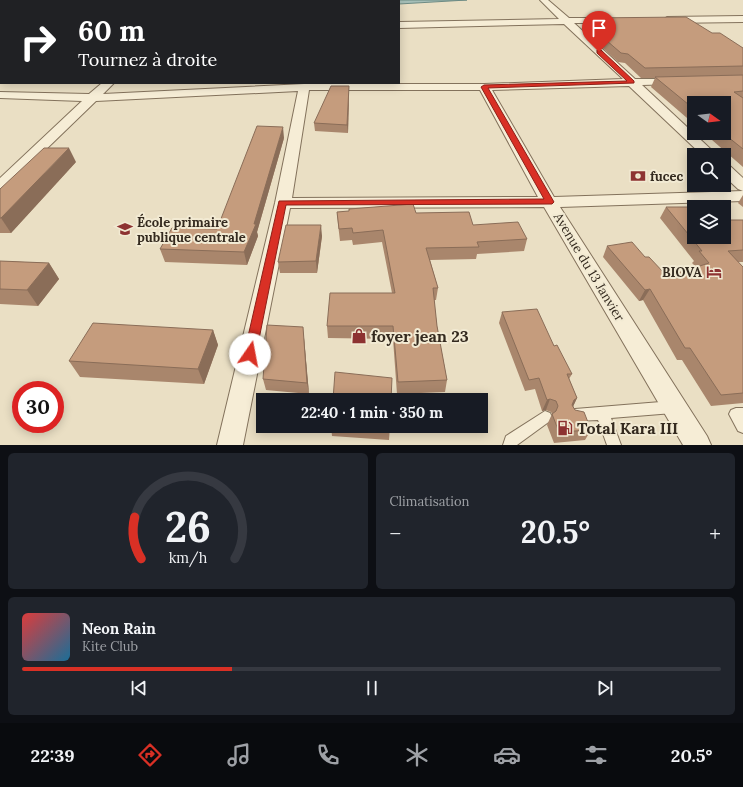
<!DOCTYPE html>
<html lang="fr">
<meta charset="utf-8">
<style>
:root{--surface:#171b24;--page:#20242c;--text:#f1f3f6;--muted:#9ea1a6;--line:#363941;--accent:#d93025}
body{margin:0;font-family:Lora,serif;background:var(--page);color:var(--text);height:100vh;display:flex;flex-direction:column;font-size:15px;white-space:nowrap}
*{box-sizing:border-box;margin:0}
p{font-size:13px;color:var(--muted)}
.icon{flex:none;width:22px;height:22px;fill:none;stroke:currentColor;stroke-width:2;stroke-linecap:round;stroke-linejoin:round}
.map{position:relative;height:445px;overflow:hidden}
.sheet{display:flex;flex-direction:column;gap:8px;padding:8px;background:#0d0f14;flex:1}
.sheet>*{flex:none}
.guide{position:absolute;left:0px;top:0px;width:400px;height:84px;box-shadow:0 2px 10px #0003;background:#202124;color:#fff;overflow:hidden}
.needle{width:26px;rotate:104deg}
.buttons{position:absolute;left:687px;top:96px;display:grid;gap:8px}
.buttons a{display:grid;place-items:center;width:44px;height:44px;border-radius:0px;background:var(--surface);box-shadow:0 2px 10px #0003;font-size:20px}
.speed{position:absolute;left:12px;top:381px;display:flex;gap:8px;font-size:20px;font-weight:700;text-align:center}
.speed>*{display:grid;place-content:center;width:52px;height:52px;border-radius:50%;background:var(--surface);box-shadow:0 2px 10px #0003;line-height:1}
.speed .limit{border:6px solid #d22;background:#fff;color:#111}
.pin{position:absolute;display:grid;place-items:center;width:34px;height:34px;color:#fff;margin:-41px -17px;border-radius:50% 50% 50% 0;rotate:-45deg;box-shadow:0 0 4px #0007}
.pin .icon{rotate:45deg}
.me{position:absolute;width:44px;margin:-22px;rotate:12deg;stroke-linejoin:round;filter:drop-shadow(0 0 3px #0008)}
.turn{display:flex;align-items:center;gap:14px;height:84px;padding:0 12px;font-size:18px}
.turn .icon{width:52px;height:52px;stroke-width:2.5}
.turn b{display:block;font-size:28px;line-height:34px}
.big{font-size:30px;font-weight:700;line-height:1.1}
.sheet .tile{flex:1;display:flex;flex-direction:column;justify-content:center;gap:6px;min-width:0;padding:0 14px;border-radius:6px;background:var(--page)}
.sheet .dial{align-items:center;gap:0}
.dial svg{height:104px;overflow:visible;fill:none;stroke:var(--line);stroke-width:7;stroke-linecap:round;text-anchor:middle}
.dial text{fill:var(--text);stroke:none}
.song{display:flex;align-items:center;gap:12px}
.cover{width:48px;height:48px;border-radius:6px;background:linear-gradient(135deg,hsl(0 70% 55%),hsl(200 70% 35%))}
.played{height:4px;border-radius:2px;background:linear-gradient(90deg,var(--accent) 30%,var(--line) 30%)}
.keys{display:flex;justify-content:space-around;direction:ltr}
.heat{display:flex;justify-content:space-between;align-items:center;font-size:22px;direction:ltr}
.sheet .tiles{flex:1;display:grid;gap:8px;grid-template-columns:1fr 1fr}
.tile:last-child{grid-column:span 2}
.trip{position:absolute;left:256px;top:393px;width:232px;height:40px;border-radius:0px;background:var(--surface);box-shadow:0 2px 10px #0003;font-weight:700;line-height:40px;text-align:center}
.tabs{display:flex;height:64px;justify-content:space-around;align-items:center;background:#090b0e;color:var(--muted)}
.tabs .icon{width:28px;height:28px}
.tabs .selected{color:var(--accent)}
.tabs b{font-size:18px;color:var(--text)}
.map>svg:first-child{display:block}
</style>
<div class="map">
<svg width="743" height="445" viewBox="0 0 743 445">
<rect width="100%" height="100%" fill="#eadfc4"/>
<path fill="#a5beb7" stroke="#6d8b84" d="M 359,0 L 467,0 L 399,4 L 399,1 Z"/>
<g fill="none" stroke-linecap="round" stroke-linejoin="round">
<g stroke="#83725c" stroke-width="2">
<g id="service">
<path d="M 673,401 L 678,403 L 680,407 L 678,411 L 673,413 L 611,418 L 621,445 L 607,445 L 598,420 L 575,421 L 570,419 L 568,415 L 570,411 L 575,409 Z"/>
<path d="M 736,408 L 743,408 L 743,433 L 738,431 L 729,414 L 731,410 Z"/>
<path d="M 545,411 L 550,413 L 552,417 L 550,421 L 517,445 L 503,445 L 506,436 Z"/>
</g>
</g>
<g stroke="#83725c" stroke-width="2">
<g id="minor">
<path d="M 540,0 L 548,0 L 569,18 L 610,18 L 611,20 L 610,22 L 607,23 L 574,23 L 635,79 L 681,79 L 683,81 L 677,84 L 642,85 L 717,155 L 702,155 L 629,86 L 492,90 L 554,197 L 743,191 L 743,201 L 560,207 L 707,436 L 711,445 L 683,445 L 544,207 L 290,208 L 243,445 L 217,445 L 275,203 L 298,91 L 96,101 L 5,189 L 0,191 L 0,178 L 82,101 L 0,98 L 0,92 L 89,94 L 102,83 L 114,83 L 103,94 L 304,84 L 484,84 L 623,79 L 564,24 L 399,28 L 399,22 L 559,19 ZM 309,90 L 480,90 L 538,197 L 292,198 Z"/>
<path d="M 743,16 L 743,22 L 667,23 L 663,20 L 667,17 Z"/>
<rect x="0" y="26" width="1" height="6"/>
<path d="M 0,59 L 1,59 L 0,66 Z"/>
<path d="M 724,164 L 729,165 L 743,178 L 743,191 L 738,189 L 724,176 Z"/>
</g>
</g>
<use href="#service" fill="#f6edd6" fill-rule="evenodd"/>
<use href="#minor" fill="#f6edd6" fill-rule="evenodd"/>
</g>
<g fill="#a9866c">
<path d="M 586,18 L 712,33 L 743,48 L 743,167 L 704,133 L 724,133 L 694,103 L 694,124 L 651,87 L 655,78 L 641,78 L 625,63 L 618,62 L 582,29 Z"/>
<path d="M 349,93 L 348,133 L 315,131 L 314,123 Z"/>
<path d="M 284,138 L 257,232 L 258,236 L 247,265 L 165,262 L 160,249 L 217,229 Z"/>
<path d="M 76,162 L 11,233 L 0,233 L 0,189 Z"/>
<path d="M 743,195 L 743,207 L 738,203 Z"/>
<path d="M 666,207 L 694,237 L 743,220 L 743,262 L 738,262 L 743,267 L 743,403 L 711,406 L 682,360 L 677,360 L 643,300 L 639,301 L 603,257 L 607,246 L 645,257 L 665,274 L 681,272 L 696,267 L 692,263 L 694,261 L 660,218 Z"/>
<path d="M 337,212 L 416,213 L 473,225 L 527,239 L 524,251 L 477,254 L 476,259 L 430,260 L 438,288 L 436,300 L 434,300 L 437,326 L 447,380 L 445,392 L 397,394 L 393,339 L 328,338 L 327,326 L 392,293 L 382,242 L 353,245 L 352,240 L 340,241 L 338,224 Z"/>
<path d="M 322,236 L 317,273 L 280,273 L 278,262 Z"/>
<path d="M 0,261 L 49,263 L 59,279 L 38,306 L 0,304 Z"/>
<path d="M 502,312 L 554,346 L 572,374 L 569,379 L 577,398 L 573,406 L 575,410 L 591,430 L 585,440 L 554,443 L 547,425 L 552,414 L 551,412 L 546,410 L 542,411 L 535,389 L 525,391 L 499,323 Z"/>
<path d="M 213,330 L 218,345 L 204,384 L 80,377 L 69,361 Z"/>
<path d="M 304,338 L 309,394 L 266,390 L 263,379 Z"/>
<path d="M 331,426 L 390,426 L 389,440 L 332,436 Z"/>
</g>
<g fill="#8a6d58">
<path d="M 349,86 L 349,93 L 348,133 L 347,125 Z"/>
<path d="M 283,127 L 284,138 L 257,232 L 258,236 L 247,265 L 244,252 Z"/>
<path d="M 69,148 L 76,162 L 11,233 L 1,218 Z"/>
<path d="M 321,225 L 322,236 L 317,273 L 316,261 Z"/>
<path d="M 49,263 L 59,279 L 38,306 L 27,290 Z"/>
<path d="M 650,289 L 643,300 L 639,301 L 645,290 Z"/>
<path d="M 303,327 L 304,338 L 309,394 L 307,383 Z"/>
<path d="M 213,330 L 218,345 L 204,384 L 198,369 Z"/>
<path d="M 577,398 L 572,409 L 569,410 L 574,400 Z"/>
<path d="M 550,399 L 546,410 L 542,411 L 547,400 Z"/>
</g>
<g fill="#c59c7d" stroke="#8a6d58">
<path d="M 686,17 L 712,33 L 720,33 L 743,48 L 743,66 L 645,68 L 628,54 L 621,53 L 584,21 L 589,21 L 586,18 Z"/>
<path d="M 743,75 L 743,91 L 734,92 L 743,98 L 743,149 L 723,133 L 724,133 L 724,103 L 694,103 L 694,109 L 655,77 Z"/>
<path d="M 331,86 L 349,86 L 347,125 L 314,123 Z"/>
<path d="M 257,126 L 283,127 L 254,224 L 256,224 L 244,252 L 160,249 L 172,228 L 217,229 Z"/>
<path d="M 44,148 L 69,148 L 1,218 L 0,218 L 0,189 Z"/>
<path d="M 413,204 L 416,213 L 469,212 L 473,225 L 518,222 L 527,239 L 477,242 L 479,247 L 426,248 L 438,288 L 433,288 L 437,326 L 447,380 L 398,382 L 393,326 L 327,326 L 330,293 L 395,293 L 383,230 L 353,233 L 352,228 L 339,229 L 337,212 L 349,211 L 349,209 Z"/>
<path d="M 666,207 L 689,207 L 694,212 L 694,237 L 724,237 L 724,220 L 743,220 L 743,250 L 728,251 L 743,267 L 743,393 L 721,395 L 690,348 L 685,348 L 650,289 L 645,290 L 607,246 L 632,242 L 645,257 L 649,257 L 665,274 L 681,272 L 709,263 L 699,251 L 702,251 Z"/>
<path d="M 286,225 L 321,225 L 316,261 L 278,262 Z"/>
<path d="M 0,261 L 49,263 L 27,290 L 0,289 Z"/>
<path d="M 537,309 L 554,346 L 557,345 L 572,374 L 567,374 L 577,398 L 574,400 L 572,405 L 575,410 L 584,412 L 591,430 L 559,432 L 552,414 L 556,411 L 558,406 L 556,401 L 550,399 L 547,400 L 539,378 L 529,380 L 502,312 Z"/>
<path d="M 93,323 L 213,330 L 198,369 L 69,361 Z"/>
<path d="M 267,325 L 303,327 L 307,383 L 263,379 Z"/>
<path d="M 335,372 L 392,378 L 391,400 L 333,400 Z"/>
<path d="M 343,426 L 390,426 L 390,430 Z"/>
</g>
<path fill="#d93025" stroke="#8d1f18" d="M 597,50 L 601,50 L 634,81 L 634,83 L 488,88 L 554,202 L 552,204 L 286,205 L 256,354 L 254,358 L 250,359 L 245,358 L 244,354 L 279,201 L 544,199 L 481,87 L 484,85 L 627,81 L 597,53 Z"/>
<defs>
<g id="bank-bare" transform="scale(1.2)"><path d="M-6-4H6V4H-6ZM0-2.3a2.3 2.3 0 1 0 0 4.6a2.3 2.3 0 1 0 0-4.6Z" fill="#8d3231" stroke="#f2ead3" stroke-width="2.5" paint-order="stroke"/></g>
<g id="school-bare" transform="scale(1.2)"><path d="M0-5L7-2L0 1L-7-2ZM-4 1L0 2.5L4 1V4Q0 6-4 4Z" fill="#8d3231" stroke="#f2ead3" stroke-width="2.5" paint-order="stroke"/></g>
<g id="hotel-bare" transform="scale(1.2)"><path d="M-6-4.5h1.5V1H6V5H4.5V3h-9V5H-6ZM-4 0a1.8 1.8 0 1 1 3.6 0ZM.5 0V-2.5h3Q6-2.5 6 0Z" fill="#8d3231" stroke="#f2ead3" stroke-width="2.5" paint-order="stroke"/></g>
<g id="shop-bare" transform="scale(1.2)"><path d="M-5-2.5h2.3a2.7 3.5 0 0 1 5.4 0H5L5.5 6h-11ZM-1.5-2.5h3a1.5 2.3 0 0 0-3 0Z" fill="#8d3231" stroke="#f2ead3" stroke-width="2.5" paint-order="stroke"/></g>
<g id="fuel-bare" transform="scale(1.2)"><path d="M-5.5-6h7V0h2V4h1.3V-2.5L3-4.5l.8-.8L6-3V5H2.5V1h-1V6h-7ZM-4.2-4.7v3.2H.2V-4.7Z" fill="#8d3231" stroke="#f2ead3" stroke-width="2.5" paint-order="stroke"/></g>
</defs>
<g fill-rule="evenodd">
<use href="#bank-bare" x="638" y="176"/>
<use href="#school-bare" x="125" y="229"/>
<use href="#hotel-bare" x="714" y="272"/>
<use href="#shop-bare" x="359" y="336"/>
<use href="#fuel-bare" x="565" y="428"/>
</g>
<g text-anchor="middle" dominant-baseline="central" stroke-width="4" stroke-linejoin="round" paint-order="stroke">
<g font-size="13" font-weight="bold" fill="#342a1f" stroke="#f2ead3" text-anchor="start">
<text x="650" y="176">fucec</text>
<text x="137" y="222">École primaire<tspan x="137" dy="15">publique centrale</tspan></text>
<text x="702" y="272" text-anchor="end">BIOVA</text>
</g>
<g font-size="13" fill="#342a1f" stroke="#f2ead3">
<text transform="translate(589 267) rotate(59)">Avenue du 13 Janvier</text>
</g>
<g font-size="16" font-weight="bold" fill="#342a1f" stroke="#f2ead3" text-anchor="start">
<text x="371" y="336">foyer jean 23</text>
<text x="577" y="428">Total Kara III</text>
</g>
</g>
</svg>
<div class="buttons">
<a><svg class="needle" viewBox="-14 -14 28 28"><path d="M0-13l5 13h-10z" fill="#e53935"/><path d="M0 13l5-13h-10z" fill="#9ea1a6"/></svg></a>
<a><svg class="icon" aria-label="search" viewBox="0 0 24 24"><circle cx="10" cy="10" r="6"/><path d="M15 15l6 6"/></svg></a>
<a><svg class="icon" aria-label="layers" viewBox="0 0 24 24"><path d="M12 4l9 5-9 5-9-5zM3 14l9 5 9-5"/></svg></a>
</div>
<div class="speed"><div class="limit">30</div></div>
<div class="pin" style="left:599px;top:52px;background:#d93025"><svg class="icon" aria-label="arrive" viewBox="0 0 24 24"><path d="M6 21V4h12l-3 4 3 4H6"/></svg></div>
<svg class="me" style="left:250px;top:354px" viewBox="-20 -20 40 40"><circle r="19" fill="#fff"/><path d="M0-13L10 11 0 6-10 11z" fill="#d93025"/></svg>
<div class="trip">22:40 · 1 min · 350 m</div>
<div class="guide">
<div class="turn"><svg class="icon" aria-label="right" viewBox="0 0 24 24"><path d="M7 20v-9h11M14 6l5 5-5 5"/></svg><div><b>60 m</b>Tournez à droite</div></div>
</div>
</div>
<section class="sheet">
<div class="tiles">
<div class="tile dial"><svg viewBox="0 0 100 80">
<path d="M14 69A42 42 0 1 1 86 69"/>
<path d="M14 69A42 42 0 0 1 9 37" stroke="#d93025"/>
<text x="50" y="56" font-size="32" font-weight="700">26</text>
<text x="50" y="72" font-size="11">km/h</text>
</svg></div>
<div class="tile"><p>Climatisation</p>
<div class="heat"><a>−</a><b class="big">20.5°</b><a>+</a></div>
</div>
<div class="tile">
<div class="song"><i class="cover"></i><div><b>Neon Rain</b><p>Kite Club</p></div></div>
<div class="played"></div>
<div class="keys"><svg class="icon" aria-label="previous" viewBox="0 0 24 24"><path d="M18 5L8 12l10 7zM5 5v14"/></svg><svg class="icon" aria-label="pause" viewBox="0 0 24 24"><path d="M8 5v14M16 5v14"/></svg><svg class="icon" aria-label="next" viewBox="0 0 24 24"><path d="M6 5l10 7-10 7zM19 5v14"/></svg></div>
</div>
</div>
</section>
<nav class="tabs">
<b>22:39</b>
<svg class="icon selected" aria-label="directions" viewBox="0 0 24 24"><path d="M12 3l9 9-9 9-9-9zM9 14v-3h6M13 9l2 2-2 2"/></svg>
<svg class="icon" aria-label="music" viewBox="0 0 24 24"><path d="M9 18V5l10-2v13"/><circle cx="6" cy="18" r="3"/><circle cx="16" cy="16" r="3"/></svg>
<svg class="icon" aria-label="phone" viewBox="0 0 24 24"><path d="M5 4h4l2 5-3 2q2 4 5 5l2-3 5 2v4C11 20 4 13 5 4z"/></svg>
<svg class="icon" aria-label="climate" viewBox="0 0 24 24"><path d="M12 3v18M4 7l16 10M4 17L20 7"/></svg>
<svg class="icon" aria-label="car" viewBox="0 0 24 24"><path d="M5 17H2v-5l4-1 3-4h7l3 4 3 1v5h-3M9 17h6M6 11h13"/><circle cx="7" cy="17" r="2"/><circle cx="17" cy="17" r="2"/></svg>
<svg class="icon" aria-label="filters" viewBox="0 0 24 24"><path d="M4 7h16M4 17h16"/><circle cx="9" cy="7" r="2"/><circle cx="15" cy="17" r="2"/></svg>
<b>20.5°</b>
</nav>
